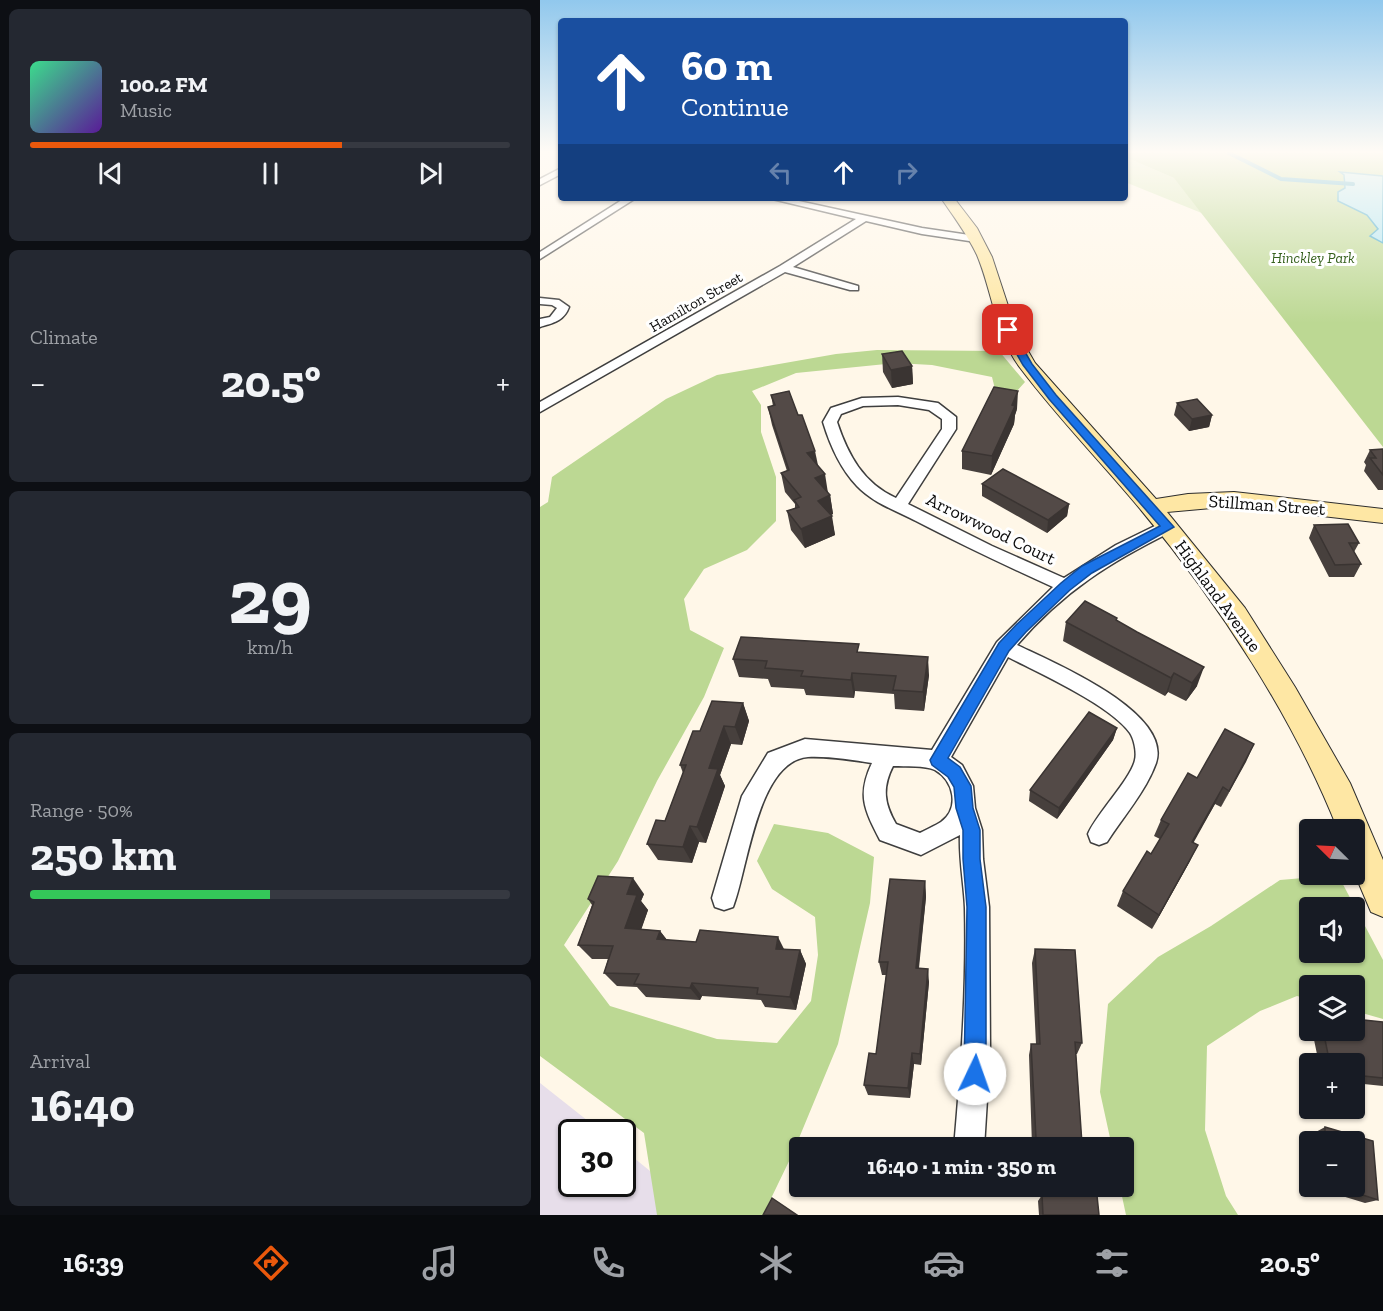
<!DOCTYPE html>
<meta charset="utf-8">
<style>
:root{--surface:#171b24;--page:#242831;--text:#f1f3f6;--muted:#9ea1a6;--line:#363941;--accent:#ea580c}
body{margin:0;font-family:"Zilla Slab",serif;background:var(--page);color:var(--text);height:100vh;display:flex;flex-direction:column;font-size:22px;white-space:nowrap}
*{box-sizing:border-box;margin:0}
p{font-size:20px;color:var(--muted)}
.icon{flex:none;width:33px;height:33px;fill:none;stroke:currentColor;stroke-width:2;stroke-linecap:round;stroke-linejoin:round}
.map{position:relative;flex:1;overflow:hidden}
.details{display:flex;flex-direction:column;gap:9px;padding:9px;background:#0d0f14;width:540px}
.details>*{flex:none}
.top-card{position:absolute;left:18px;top:18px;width:570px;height:183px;border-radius:6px;box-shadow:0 2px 4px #0004;background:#1a4fa0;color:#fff;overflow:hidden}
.needle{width:39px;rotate:294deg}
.tools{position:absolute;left:759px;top:819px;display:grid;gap:12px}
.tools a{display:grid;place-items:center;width:66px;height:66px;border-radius:6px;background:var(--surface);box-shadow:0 2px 4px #0004;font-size:30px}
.speed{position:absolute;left:18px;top:1119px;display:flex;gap:12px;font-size:30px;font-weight:700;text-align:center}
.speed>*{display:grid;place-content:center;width:78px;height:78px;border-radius:50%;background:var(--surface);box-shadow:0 2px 4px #0004;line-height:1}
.speed .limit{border:3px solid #111;border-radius:9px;background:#fff;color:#111}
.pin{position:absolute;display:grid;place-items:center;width:51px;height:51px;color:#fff;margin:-26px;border-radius:12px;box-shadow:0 3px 9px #0006}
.me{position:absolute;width:66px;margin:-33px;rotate:3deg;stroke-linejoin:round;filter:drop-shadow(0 0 4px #0008)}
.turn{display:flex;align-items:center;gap:21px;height:126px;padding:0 24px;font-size:27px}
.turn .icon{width:78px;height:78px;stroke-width:2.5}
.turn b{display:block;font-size:42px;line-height:51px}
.lanes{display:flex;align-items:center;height:57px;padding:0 24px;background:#0003;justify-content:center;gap:30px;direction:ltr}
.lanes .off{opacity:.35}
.big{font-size:45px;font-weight:700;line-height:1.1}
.details .tile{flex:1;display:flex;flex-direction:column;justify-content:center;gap:9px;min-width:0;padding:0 21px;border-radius:9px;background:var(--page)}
.details .dial{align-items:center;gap:0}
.dial b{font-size:78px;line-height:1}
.song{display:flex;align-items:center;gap:18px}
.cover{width:72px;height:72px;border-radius:9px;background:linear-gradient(135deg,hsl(150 70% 55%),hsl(270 70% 35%))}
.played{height:6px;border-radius:3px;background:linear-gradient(90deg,var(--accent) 65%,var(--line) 65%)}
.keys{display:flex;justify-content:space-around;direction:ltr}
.heat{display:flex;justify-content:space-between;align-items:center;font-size:33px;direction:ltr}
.charge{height:9px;border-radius:4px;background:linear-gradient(90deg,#34c759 50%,var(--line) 0)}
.trip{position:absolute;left:249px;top:1137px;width:345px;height:60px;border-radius:6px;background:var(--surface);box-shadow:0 2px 4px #0004;font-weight:700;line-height:60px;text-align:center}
.dock{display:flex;height:96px;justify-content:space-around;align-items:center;background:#090b0e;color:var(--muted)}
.dock .icon{width:42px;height:42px}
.dock .on{color:var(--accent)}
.dock b{font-size:27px;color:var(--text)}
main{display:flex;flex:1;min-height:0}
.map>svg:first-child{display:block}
</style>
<main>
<section class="details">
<div class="tile">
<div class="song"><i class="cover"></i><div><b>100.2 FM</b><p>Music</p></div></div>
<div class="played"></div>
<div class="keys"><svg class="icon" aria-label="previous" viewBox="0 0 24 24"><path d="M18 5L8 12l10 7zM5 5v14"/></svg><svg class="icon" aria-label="pause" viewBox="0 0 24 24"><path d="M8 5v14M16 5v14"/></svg><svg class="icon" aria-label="next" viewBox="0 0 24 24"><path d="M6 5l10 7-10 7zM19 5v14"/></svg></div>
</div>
<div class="tile"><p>Climate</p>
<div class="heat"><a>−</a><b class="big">20.5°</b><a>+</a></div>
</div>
<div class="tile dial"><b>29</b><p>km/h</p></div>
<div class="tile"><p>Range · 50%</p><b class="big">250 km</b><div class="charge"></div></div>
<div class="tile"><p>Arrival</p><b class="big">16:40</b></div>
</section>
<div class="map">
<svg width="843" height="1215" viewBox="0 0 843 1215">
<rect width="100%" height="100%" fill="#fff7e8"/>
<path fill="#e7deea" d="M 0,1083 L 62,1132 L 32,1132 L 32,1184 L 82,1184 L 83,1149 L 164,1215 L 0,1215 Z"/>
<path fill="#d6e7b4" d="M 585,157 L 634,178 L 822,278 L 585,182 Z"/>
<g fill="#bcd893" fill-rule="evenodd">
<path d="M 585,153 L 843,153 L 843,176 L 801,172 L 804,175 L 805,189 L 838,229 L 830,236 L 843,243 L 843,447 L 634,178 L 585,157 Z"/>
<path d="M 337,350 L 459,351 L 485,382 L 475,393 L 455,389 L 452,377 L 392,365 L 356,363 L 256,373 L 212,391 L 221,405 L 221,432 L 236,477 L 236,521 L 207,550 L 164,569 L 144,599 L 150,630 L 184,648 L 164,697 L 117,781 L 78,861 L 24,945 L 70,1006 L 177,1039 L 237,1043 L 271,1001 L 278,955 L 275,917 L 232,889 L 217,861 L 234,824 L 288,833 L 334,857 L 330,903 L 298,1044 L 252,1155 L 223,1215 L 117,1215 L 104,1133 L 0,1056 L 0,507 L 8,502 L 12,477 L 126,399 L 177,375 L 296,354 Z"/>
<path d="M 798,875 L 843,960 L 843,1019 L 815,1011 L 814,986 L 770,986 L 769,999 L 757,996 L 720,1011 L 667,1046 L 665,1130 L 686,1196 L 698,1215 L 586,1215 L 580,1187 L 584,1186 L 584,1148 L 572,1147 L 560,1092 L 568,1004 L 618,957 L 671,926 L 740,880 ZM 770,908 L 814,908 L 814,952 L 770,952 Z"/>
</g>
<path fill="#aee5f5" stroke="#37a5cb" stroke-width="1.5" d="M 800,172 L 843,176 L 843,243 L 830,236 L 838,229 L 827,215 L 798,201 L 798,192 L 805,188 L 804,175 Z"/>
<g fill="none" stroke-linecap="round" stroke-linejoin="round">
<path stroke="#37a5cb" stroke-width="4" d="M 689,153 L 741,179 L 813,184"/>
<g stroke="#3e3e3e" stroke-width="3">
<g id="street">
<path d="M 21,168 L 21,174 L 0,185 L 0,179 Z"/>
<path d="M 85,198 L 96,198 L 0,259 L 0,252 Z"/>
<path d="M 228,198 L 245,198 L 382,228 L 436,236 L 441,239 L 436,242 L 382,234 L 326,221 L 253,267 L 318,286 L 318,290 L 310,290 L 245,272 L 0,412 L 0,402 L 240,266 L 316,219 Z"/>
<path d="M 0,298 L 19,300 L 29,307 C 24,321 13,323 0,327 L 0,319 L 10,317 L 17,308 L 12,305 L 0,304 Z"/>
<path d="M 358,397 L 398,403 L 416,417 L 416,429 L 368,504 L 452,546 L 524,578 L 576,545 L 621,523 L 633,523 L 635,527 L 633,531 C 570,562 524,591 477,645 C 512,662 633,712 616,763 C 606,791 583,817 567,842 L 559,845 L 551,842 L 548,834 C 557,813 591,779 595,760 C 597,752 594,739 590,733 C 570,705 499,673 468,657 L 411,757 L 422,765 L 433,786 L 435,808 L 442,830 L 443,859 L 449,907 L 450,1051 L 444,1148 L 414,1148 C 421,1068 427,988 425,908 C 424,884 419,860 420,835 L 381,855 L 340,840 C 324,809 317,795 332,763 C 312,760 288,756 268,757 C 217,761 208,869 193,907 L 184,910 L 175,907 L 172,898 L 202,796 L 228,753 L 265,739 L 392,750 L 457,642 L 513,587 C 467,566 422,545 376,521 C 357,511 333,503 317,486 C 300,468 290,445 283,422 L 291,408 L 322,398 ZM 358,405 L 389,410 L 402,419 L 402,429 L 356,498 C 323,483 308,455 297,422 L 301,414 L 323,406 ZM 353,766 C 365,767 385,765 395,770 C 414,781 420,808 401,822 C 395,826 387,829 380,833 L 356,824 C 344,803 342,788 353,766 Z"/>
</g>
</g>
<g stroke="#2d2d2d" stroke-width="2">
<path id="secondary" d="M 401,198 L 414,198 L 437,228 L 452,257 L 476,330 L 495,363 L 616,499 L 648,494 L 694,492 L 843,509 L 843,523 L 694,506 L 627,512 L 705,608 L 755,687 L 810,783 L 843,860 L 843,917 L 831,912 L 814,872 L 814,830 L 798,830 C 754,718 678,602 601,510 C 562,463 518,418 481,369 C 455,335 453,293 437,255 C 427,234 414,217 401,198 Z"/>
</g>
<use href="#street" fill="#fff" fill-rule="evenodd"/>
<use href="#secondary" fill="#fee7a4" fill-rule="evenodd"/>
</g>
<g fill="#47403d">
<path d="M 342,354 L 372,366 L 373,384 L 352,388 L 343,372 Z"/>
<path d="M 231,395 L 278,466 L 288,493 L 290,495 L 293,514 L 291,515 L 295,535 L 265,548 L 251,530 L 247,511 L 255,508 L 255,504 L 245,492 L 241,473 L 247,471 L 232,425 L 228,407 L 233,406 Z"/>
<path d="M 637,403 L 672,415 L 669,427 L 649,431 L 634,415 Z"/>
<path d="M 477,409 L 475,415 L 474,424 L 451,475 L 422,469 L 422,451 Z"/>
<path d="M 843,449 L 843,490 L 838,490 L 824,471 L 826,465 L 824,462 L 830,450 Z"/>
<path d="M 442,484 L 529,504 L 527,516 L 507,533 L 442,496 Z"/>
<path d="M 774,525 L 819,543 L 814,552 L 821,564 L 814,577 L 789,577 L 769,538 Z"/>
<path d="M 577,620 L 657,686 L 646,701 L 628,692 L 625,696 L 523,641 L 526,622 Z"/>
<path d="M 320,652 L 389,675 L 384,711 L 355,709 L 354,694 L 315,691 L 314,698 L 266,695 L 264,689 L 231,687 L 228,679 L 199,677 L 193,659 Z"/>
<path d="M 203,703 L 209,721 L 202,745 L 191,744 L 180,775 L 185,786 L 166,843 L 159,842 L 152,863 L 118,860 L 107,844 L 125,821 L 143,773 L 140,765 L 160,731 Z"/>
<path d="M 577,728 L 573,740 L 517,819 L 489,801 L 490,790 Z"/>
<path d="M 714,744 L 681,807 L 675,804 L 653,842 L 650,861 L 612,929 L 577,906 L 583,891 L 611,854 L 620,839 L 614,836 L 621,820 L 657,778 Z"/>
<path d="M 385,881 L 386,897 L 379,968 L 389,982 L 381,1065 L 374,1064 L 370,1098 L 328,1095 L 324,1085 L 336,1054 L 346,975 L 342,975 L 339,962 Z"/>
<path d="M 104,894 L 101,901 L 108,910 L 101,929 L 120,931 L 127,940 L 260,950 L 266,964 L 256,1010 L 225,1007 L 221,1000 L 162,996 L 160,1000 L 106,997 L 97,987 L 77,986 L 64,973 L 68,959 L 52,959 L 38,945 L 52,905 L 48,899 Z"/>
<path d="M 495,949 L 542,1043 L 537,1054 L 536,1054 L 542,1144 L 553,1148 L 502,1148 L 502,1146 L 492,1146 L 489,1055 L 491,1044 L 496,1044 L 492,963 Z"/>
<path d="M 843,1022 L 843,1086 L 814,1083 L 814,1064 L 779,1064 L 772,1030 L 814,1030 Z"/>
<path d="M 785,1127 L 833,1141 L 838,1200 L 825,1203 L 776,1188 L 776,1186 L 814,1186 L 814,1142 L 775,1142 L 774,1133 Z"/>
<path d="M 503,1186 L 556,1186 L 559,1215 L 499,1215 L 498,1201 L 502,1195 L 504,1196 Z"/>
</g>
<g fill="#3a3432">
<path d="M 372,366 L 373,384 L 352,388 L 351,370 Z"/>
<path d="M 478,391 L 477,409 L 475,415 L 474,424 L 451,475 L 452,456 L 472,405 Z"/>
<path d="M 672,415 L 669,427 L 649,431 L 652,419 Z"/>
<path d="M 275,451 L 279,470 L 267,453 Z"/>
<path d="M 285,474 L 288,493 L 278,497 L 275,478 Z"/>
<path d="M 290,495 L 293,514 L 281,519 L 278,501 Z"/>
<path d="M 529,504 L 527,516 L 507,533 L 508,520 Z"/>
<path d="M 292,516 L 295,535 L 265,548 L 261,529 Z"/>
<path d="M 388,657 L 389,675 L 384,711 L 383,692 Z"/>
<path d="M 664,667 L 657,686 L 646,701 L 652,683 Z"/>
<path d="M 312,673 L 315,691 L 314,698 L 311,680 Z"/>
<path d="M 634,673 L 628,692 L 625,696 L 631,678 Z"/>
<path d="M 203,703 L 209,721 L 202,745 L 195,727 Z"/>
<path d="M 184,726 L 191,744 L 180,775 L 185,786 L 166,843 L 157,827 L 169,768 Z"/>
<path d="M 577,728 L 573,740 L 517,819 L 519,808 Z"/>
<path d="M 714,744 L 706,762 L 681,807 L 689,791 Z"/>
<path d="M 683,787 L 675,804 L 645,858 L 652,842 Z"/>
<path d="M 150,826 L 159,842 L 152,863 L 143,847 Z"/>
<path d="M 658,845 L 650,861 L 612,929 L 619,915 Z"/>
<path d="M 93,878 L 104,894 L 101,901 L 108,910 L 97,942 L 85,928 L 87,894 Z"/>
<path d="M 385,881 L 386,897 L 377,981 L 376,968 Z"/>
<path d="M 120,931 L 131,945 L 117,939 Z"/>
<path d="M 238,937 L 245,951 L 236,949 Z"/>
<path d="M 260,950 L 266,964 L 256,1010 L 250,997 Z"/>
<path d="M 388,969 L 389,982 L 381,1065 L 380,1054 Z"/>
<path d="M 152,983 L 162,996 L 160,1000 L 150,988 Z"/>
<path d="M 372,1053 L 374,1064 L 370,1098 L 368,1088 Z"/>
</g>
<g fill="#534a47" stroke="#3a3432" stroke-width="1.5">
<path d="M 362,351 L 372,366 L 351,370 L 342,354 Z"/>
<path d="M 454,387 L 478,391 L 472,405 L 475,406 L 452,456 L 422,451 Z"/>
<path d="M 249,391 L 258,415 L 262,415 L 275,451 L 267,453 L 285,474 L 275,478 L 290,495 L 278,501 L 292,516 L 261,529 L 247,511 L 259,507 L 254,500 L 261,497 L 241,473 L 249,470 L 228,407 L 235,405 L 231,395 Z"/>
<path d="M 657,399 L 672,415 L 652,419 L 637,403 Z"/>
<path d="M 843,449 L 843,475 L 830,458 L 836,458 L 830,450 Z"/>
<path d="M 463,469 L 529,504 L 508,520 L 442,484 Z"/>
<path d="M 808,524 L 819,543 L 809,543 L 821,564 L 795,565 L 774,525 Z"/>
<path d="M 545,601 L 577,618 L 576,620 L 597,632 L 664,667 L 652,683 L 634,673 L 631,678 L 526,622 Z"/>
<path d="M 201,637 L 319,644 L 317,652 L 388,657 L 383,692 L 353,690 L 356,676 L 312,673 L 311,680 L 261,676 L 263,671 L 225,668 L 227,661 L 193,659 Z"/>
<path d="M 172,701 L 203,703 L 195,727 L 184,726 L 169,768 L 178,769 L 157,827 L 150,826 L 143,847 L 107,844 L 116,820 L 125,821 L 146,765 L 140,765 L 153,731 L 160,731 Z"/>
<path d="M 549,712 L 577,728 L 519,808 L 490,790 Z"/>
<path d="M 685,729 L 714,744 L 689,791 L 683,787 L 652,842 L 658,845 L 619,915 L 583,891 L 607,851 L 611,854 L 629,824 L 621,820 L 648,773 L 657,778 Z"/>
<path d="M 58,876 L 93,878 L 87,894 L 97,895 L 85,928 L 120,931 L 117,939 L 156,942 L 160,930 L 238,937 L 236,949 L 260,950 L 250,997 L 217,994 L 218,988 L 152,983 L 150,988 L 94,984 L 99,974 L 64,973 L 73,946 L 38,945 L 54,902 L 48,899 Z"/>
<path d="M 350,879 L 385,881 L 376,968 L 388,969 L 380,1054 L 372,1053 L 368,1088 L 324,1085 L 329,1053 L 336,1054 L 348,962 L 339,962 Z"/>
<path d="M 495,949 L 535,950 L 542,1043 L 535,1042 L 542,1144 L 553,1144 L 553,1148 L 506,1148 L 505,1138 L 496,1138 L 491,1044 L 500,1044 Z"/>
<path d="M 814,1019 L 843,1022 L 843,1078 L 814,1075 L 814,1064 L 790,1064 L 783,1030 L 814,1030 Z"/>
<path d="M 785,1127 L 833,1141 L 838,1200 L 795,1186 L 814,1186 L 814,1142 L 785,1142 Z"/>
<path d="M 507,1186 L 556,1186 L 559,1215 L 503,1215 L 502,1195 L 508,1196 Z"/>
<path d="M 232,1198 L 257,1215 L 223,1215 Z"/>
</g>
<linearGradient id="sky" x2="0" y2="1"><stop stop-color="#91c8ed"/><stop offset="0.47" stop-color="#fffbf5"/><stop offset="1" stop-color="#fffbf5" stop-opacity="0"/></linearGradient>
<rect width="843" height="323" fill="url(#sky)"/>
<path fill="#1a73e8" stroke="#114b97" stroke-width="1.5" d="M 465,328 L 471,328 L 492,364 L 516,395 L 634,527 L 552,573 L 530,590 L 486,632 L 469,651 L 408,758 L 420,767 L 431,786 L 433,808 L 440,830 L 440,859 L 446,907 L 446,1074 L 443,1082 L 435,1085 L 427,1082 L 424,1074 L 427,907 L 423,859 L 423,830 L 416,808 L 414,787 L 408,777 L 392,765 L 390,760 L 459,643 L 476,625 L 521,583 L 542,566 L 620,526 L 509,399 L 483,365 L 463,330 Z"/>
<g text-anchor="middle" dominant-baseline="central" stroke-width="6" stroke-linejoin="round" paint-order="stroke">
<g font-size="15" font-style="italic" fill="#35601d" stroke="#fff">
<text x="773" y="258">Hinckley Park</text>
</g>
<g font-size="15" fill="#0b0b0b" stroke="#fff">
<text transform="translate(156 302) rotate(-30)">Hamilton Street</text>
</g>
<g font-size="18" fill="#0b0b0b" stroke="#fff">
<text transform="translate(727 505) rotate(4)">Stillman Street</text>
<text transform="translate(451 529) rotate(26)">Arrowwood Court</text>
<text transform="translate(678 596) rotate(54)">Highland Avenue</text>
</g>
</g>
</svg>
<div class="tools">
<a><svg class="needle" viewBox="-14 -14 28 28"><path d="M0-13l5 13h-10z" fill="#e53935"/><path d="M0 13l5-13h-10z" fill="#9ea1a6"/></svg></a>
<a><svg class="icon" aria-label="sound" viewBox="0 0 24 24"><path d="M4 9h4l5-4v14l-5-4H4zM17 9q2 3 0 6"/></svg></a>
<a><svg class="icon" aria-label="layers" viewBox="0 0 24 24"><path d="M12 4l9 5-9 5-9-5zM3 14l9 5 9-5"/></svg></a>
<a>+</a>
<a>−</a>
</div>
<div class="speed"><div class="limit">30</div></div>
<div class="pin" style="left:468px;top:330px;background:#d93025"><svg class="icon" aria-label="arrive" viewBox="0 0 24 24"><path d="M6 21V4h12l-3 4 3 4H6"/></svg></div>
<svg class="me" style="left:435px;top:1074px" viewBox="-20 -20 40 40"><circle r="19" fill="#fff"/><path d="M0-13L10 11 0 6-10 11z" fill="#1a73e8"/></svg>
<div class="trip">16:40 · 1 min · 350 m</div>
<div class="top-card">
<div class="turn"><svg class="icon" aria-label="ahead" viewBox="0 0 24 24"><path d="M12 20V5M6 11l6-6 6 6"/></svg><div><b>60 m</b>Continue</div></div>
<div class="lanes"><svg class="icon off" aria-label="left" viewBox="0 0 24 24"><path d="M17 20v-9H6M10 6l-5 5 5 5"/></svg><svg class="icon" aria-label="ahead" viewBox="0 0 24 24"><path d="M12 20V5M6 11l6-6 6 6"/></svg><svg class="icon off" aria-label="right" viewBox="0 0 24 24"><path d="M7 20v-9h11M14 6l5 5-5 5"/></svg></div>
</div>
</div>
</main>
<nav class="dock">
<b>16:39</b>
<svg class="icon on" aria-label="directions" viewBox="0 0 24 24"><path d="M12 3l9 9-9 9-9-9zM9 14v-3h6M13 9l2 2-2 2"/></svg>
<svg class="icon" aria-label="music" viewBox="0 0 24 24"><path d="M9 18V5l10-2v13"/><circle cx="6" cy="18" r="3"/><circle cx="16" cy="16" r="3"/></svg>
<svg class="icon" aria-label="phone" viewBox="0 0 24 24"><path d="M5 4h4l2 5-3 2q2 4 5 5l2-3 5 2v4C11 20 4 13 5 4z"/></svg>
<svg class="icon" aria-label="climate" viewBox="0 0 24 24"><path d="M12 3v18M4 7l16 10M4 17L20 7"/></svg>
<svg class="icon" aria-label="car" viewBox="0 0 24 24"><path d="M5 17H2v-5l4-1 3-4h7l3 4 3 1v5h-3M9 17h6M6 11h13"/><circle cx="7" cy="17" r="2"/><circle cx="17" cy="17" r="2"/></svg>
<svg class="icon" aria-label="filters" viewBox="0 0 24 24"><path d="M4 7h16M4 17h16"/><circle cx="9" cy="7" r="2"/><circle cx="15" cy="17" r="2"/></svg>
<b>20.5°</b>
</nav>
